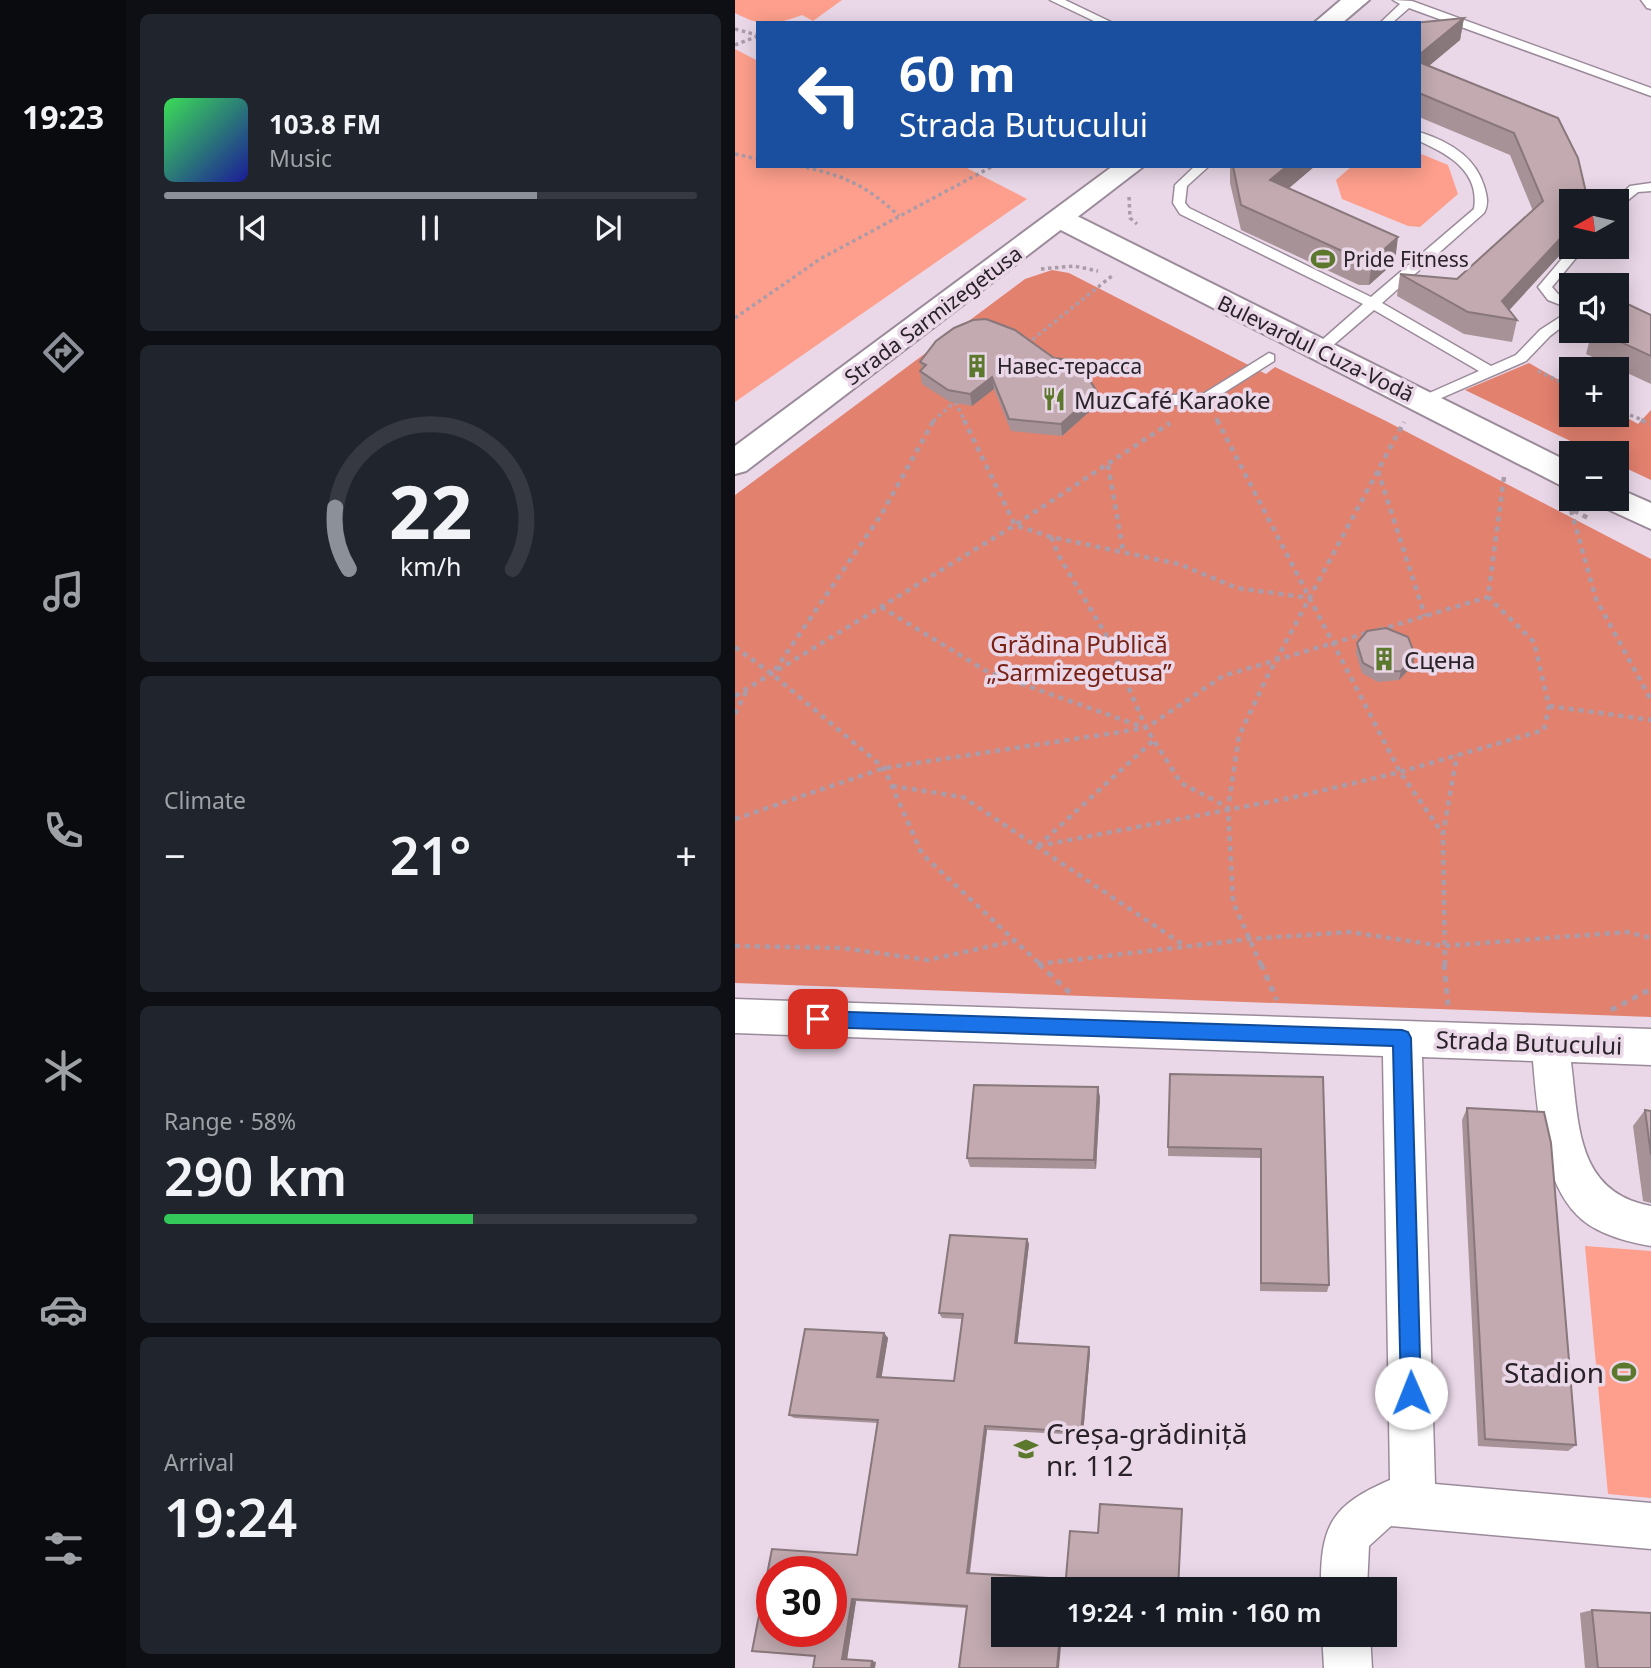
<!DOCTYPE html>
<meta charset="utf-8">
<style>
:root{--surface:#171b24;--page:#20242c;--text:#f1f3f6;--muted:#9ea1a6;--line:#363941;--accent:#8c9099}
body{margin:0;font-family:"Noto Sans",sans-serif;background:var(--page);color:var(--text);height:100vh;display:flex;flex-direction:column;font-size:26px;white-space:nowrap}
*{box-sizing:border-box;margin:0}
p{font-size:23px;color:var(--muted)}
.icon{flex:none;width:38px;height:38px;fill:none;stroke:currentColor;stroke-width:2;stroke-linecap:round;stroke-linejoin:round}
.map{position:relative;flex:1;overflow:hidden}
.side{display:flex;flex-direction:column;gap:14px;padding:14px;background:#0d0f14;width:609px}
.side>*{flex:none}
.top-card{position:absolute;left:21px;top:21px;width:665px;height:147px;border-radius:0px;box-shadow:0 4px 18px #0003;background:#1a4fa0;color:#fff;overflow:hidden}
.needle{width:46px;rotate:262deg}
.tools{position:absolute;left:824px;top:189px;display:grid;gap:14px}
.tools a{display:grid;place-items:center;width:70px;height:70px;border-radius:0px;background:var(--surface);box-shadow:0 4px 18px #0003;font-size:35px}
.speed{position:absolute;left:21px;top:1556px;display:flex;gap:14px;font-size:35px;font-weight:700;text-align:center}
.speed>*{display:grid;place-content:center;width:91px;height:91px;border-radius:50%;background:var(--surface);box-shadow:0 4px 18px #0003;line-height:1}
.speed .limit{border:10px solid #d22;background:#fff;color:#111}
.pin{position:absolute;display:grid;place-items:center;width:60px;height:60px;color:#fff;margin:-30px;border-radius:14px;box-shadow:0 4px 10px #0006}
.me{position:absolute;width:77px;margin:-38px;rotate:359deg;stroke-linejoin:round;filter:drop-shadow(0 0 5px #0008)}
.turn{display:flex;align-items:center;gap:24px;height:147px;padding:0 28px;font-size:32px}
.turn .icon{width:91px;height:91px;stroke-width:2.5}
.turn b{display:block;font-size:49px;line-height:60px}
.big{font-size:52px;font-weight:600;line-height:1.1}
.side .tile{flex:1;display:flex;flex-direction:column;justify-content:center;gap:10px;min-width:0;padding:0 24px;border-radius:10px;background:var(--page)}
.side .dial{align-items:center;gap:0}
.dial svg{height:182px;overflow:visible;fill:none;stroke:var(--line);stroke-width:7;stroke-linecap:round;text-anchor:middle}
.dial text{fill:var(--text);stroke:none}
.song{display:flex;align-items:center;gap:21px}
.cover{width:84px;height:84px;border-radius:10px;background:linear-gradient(135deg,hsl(130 70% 55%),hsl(240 70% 35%))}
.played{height:7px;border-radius:4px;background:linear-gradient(90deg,var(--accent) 70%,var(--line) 70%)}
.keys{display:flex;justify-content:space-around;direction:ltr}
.heat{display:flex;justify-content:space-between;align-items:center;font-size:38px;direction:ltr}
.charge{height:10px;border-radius:5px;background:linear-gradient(90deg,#34c759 58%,var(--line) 0)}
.trip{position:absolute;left:256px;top:1577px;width:406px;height:70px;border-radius:0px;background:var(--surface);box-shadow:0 4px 18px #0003;font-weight:600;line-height:70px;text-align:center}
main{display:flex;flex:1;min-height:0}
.menu{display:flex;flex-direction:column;width:126px;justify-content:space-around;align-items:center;background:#090b0e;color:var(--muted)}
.menu .icon{width:49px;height:49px}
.menu .current{color:var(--accent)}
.menu b{font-size:32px;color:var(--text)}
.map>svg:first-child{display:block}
</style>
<main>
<nav class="menu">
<b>19:23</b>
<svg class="icon current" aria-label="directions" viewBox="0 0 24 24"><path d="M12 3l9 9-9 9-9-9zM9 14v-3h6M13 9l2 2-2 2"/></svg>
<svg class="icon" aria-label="music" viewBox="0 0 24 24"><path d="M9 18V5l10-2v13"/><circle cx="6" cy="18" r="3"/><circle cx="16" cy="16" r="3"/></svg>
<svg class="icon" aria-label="phone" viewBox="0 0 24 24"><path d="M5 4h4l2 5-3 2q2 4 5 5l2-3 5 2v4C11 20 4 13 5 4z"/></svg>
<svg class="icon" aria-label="climate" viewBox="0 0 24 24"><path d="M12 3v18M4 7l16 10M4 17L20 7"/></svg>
<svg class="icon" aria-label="car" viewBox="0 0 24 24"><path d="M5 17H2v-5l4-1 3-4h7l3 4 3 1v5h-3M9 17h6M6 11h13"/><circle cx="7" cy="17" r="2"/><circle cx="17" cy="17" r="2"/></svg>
<svg class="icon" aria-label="filters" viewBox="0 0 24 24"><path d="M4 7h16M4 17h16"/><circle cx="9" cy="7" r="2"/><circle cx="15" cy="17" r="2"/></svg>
</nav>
<section class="side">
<div class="tile">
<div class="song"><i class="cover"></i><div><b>103.8 FM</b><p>Music</p></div></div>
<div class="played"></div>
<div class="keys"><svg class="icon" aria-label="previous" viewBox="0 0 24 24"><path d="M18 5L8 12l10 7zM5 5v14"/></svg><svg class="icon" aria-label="pause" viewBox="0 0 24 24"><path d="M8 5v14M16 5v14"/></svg><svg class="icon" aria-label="next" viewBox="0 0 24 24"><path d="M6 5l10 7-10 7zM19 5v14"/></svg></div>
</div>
<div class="tile dial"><svg viewBox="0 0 100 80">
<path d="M14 69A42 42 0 1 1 86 69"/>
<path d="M14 69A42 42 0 0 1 8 42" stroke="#8c9099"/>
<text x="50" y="56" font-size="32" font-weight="700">22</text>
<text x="50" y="72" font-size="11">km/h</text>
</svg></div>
<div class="tile"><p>Climate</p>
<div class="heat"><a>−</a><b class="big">21°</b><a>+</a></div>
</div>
<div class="tile"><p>Range · 58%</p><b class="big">290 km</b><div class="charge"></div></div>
<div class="tile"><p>Arrival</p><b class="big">19:24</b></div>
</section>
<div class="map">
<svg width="916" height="1668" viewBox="0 0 916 1668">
<rect width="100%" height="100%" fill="#ead8e8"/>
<g fill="#fd9f8c">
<path d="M 0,0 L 107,0 L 78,21 L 67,15 C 37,26 27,27 0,13 Z"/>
<path d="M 0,49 L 23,61 L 23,166 L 228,166 L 292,199 L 0,402 Z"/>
<path d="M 684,153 L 713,165 L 723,194 L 685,227 L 673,226 L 607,199 L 601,180 L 617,166 L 684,166 Z"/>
<path d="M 850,1246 L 916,1251 L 916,1498 L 873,1494 Z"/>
</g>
<g fill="#e3816f">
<path d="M 317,270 L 334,273 L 531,374 L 540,367 L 649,420 L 916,559 L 916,1017 L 0,983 L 0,495 L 290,279 Z"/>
<path d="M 794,363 L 836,387 L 836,415 L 882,415 L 882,412 L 903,424 L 916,410 L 916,480 L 882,464 L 882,453 L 860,453 L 730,390 Z"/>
</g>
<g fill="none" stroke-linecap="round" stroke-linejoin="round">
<g stroke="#9b8b9a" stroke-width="3">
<g id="service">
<path d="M 315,0 L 330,0 L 378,23 L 363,23 Z"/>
<path d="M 658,0 L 677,1 L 916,88 L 916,96 L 674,8 L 657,23 L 645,23 L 665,4 Z"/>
<path d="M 906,0 L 916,0 L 916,9 L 912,8 Z"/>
<path d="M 684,132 C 713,141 740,156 749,186 C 752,196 754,204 749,213 L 647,303 L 756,366 L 781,355 L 805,330 L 836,310 L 836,320 L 815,336 L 791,361 L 688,406 L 683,404 L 683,398 L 744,371 L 639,310 L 589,353 L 579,353 L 579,347 L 628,304 L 445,214 L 438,203 L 440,185 L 460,166 L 474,166 L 452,186 L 450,203 L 454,208 L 636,297 L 739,209 C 745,171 713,154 684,141 Z"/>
<path d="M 916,183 L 916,191 L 903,192 L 882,209 L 882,201 L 879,201 L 895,186 Z"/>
<path d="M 837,247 L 850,247 L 817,287 L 823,294 L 836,300 L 836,309 L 813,300 L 803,287 Z"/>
<path d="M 534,353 L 539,355 L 539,361 L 471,404 L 378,407 L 371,402 L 378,397 L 468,394 Z"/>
</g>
</g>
<g stroke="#9b8b9a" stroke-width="3">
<g id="minor">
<path d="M 0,999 L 916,1029 L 916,1065 L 836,1062 C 844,1125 841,1192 916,1206 L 916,1246 C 892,1242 859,1233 842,1215 C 807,1180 802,1108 798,1061 L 687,1057 L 700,1484 L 916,1503 L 916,1549 L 656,1526 L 634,1546 L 632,1589 L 586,1589 C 585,1525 597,1505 655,1480 L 648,1056 L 0,1033 Z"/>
<path d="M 587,1634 L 635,1634 L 637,1668 L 589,1668 Z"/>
</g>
</g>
<g stroke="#9b8b9a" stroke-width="4">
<g id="secondary">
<path d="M 606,0 L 634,0 L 607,23 L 579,23 Z"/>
<path d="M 378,166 L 409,166 L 11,471 L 0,474 L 0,446 Z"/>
</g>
</g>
<g stroke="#9b8b9a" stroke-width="4">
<g id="primary">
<path d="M 326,210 L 336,213 L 836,463 L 836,488 L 825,485 L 316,225 L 312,219 L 316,213 Z"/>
<path d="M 882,488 L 916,503 L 916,529 L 868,507 L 864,499 L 882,499 Z"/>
</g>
</g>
<g stroke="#aa9ca8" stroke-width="3.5" stroke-dasharray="3.5 3.5" stroke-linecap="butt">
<path d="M 0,29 L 22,35"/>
<path d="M 0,45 L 23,36"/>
<path d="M 0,154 L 23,159"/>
<path d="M 64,166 C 108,175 131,185 164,216"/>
<path d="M 394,197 L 395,218 L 402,224"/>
<path d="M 306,269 L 339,266 L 363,271"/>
<path d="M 0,318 L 85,259 L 258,166"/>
<path d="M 292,344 L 378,275"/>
<path d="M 803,371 L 836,387"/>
<path d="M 220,402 L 230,421"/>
<path d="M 882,410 L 910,421"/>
<path d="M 481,418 L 483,421"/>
<path d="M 198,421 L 222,400"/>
</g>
<g stroke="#aa9ca8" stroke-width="4.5" stroke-dasharray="5 5" stroke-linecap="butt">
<path d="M 229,420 L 280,525 L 316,537 L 444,564 L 502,588 L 575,598"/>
<path d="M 482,420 L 665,772 L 708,834"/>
<path d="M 906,420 L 916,424"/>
<path d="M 373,465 L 388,550"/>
<path d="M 643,471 L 690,616"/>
<path d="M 830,506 L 853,518"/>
<path d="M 836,510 L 861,599 L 916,700"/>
<path d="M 316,537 L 325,558 L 370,633 L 411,728 L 446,783 L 492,807"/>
<path d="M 146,607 L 253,672 L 408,727"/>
<path d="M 644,630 L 753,597 L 769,477"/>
<path d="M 0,647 L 37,674 L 149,768 L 187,854 L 306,965"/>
<path d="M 40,670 L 146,515 L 199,420"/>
<path d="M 0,696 L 280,525 L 435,423"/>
<path d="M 814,706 L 916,720"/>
<path d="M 0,714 L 12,690"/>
<path d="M 157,786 L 228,797 L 450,946"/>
<path d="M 0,819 L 149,768 L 411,728 L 488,676 L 635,632"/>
<path d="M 303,846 L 560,797 L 665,772 L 809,730 L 814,706 L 799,642 L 753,597"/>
<path d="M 303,846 L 419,740"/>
<path d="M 0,946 L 107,948 L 193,960 L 279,941"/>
<path d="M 303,964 L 515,939 L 614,932 L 708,946 L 892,932 L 916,938"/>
<path d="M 526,965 L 498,902 L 493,808 L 504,736 L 532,677 L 669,422"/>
<path d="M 710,965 L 708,834 L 722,755"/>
</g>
<g stroke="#aa9ca8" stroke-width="5" stroke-dasharray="6 6" stroke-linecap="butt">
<path d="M 303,964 L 306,964"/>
<path d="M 304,964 L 335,993"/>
<path d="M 526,964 L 542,1000"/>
<path d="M 709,964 L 713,1005"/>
<path d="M 876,1010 L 916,989"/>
</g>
<use href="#service" fill="#fff" fill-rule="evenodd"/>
<use href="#minor" fill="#fff" fill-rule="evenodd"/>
<use href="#secondary" fill="#fff" fill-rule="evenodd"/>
<use href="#primary" fill="#fff" fill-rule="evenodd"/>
</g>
<g fill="#a79297">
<path d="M 729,18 L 725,40 L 694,66 L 823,118 L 836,243 L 774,310 L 782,320 L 777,342 L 729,334 L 662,296 L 665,274 L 722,279 L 798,211 L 775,155 L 684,117 L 684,23 Z"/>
<path d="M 495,166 L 580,166 L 554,188 L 660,262 L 634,285 L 624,285 L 506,230 L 495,183 Z"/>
<path d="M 916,315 L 916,384 L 851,354 L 857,331 L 882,331 Z"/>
<path d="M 185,362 L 363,404 L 327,436 L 276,431 L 259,389 L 237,406 L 215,402 L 187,384 L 185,371 L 187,370 Z"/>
<path d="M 622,643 L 680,655 L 678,665 L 664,680 L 643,682 L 627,673 L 621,653 Z"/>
<path d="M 588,1077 L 594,1285 L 592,1292 L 525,1291 L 525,1158 L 433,1156 L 433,1147 Z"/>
<path d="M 365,1097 L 361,1169 L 235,1167 L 232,1158 Z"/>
<path d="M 732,1108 L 841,1445 L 833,1451 L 743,1446 L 727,1120 Z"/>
<path d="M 910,1110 L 916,1111 L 916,1203 L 908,1201 L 898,1126 Z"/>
<path d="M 292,1239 L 294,1244 L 282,1344 L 354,1347 L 355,1352 L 348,1435 L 252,1430 L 235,1573 L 443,1589 L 231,1608 L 121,1601 L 112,1659 L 141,1662 L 78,1668 L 122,1555 L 142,1423 L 59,1418 L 54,1415 L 149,1333 L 153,1338 L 146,1377 L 219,1381 L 227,1319 L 207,1318 L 204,1313 Z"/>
<path d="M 857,1610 L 916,1668 L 850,1668 L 845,1613 Z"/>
</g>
<g fill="#88777b">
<path d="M 729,18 L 725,40 L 684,74 L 684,55 Z"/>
<path d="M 552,166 L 580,166 L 534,205 L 535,180 Z"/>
<path d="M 836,227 L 836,243 L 767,318 L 767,301 Z"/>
<path d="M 663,237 L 660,262 L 634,285 L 637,260 Z"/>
<path d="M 257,377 L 259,389 L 237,406 L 235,394 Z"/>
<path d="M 362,392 L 363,404 L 327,436 L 326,424 Z"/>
<path d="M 680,655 L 678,665 L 664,680 L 666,671 Z"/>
<path d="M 363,1087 L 365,1097 L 361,1169 L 359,1160 Z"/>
<path d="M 292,1239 L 294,1244 L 282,1348 L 280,1343 Z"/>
<path d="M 149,1333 L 153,1338 L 146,1381 L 142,1377 Z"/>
<path d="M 354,1347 L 355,1352 L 348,1435 L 346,1432 Z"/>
<path d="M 250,1426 L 252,1430 L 234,1575 L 232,1573 Z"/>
<path d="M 117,1599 L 121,1601 L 112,1660 L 107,1659 Z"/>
<path d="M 325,1634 L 327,1634 L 324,1668 L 322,1668 Z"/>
<path d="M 137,1661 L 141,1662 L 140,1668 L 136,1668 Z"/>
</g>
<g fill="#c2aab0" stroke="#88777b" stroke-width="2" fill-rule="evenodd">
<path d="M 729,18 L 684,55 L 684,23 L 679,23 Z"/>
<path d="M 684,62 L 823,118 L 843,158 L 853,201 L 836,201 L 836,227 L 767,301 L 782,320 L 733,312 L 665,274 L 722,279 L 808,201 L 779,133 L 684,93 Z"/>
<path d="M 498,166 L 552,166 L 535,180 L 663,237 L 637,260 L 627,260 L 506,205 Z"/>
<path d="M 884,300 L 916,315 L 916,356 L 862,331 L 882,331 L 882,303 Z"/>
<path d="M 251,319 L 280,330 L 319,358 L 343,361 L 362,392 L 326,424 L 274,419 L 257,377 L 235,394 L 213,390 L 185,371 L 191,365 L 185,362 L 201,341 L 219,328 L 238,320 Z"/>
<path d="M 651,628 L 673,637 L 680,655 L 666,671 L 645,672 L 628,663 L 622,643 L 632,631 Z"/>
<path d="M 435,1074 L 588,1077 L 594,1285 L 526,1283 L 526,1149 L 433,1147 Z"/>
<path d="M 239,1085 L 363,1087 L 359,1160 L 232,1158 Z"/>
<path d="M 732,1108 L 809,1112 L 816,1143 L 841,1445 L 750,1439 Z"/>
<path d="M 910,1110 L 916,1111 L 916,1155 Z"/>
<path d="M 215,1235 L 292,1239 L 280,1343 L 354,1347 L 346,1432 L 250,1426 L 232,1573 L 330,1579 L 329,1589 L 268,1589 L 268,1634 L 325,1634 L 322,1668 L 224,1668 L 232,1606 L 117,1599 L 107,1659 L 137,1661 L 136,1668 L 78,1668 L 80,1656 L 17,1651 L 37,1549 L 122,1555 L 143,1420 L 54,1415 L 70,1329 L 149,1333 L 142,1377 L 219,1381 L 228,1314 L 204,1313 ZM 37,1572 L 96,1572 L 96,1631 L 37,1631 Z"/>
<path d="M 365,1504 L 447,1509 L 443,1589 L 330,1589 L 335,1531 L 363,1533 Z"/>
<path d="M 857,1610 L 916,1613 L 916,1668 L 863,1668 Z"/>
</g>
<path fill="#1a73e8" stroke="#114b97" stroke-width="2" d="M 83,1011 L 667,1030 L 673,1032 L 676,1038 L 686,1393 L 683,1400 L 676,1403 L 669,1400 L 666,1393 L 658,1046 L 83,1027 L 77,1024 L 75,1019 L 77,1013 Z"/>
<defs>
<g id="stadium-bare" transform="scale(1.89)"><path d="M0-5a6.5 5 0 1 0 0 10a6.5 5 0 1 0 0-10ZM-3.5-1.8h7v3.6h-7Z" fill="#5c782d" stroke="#ead8e8" stroke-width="2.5" paint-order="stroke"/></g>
<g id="building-bare" transform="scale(1.89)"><path d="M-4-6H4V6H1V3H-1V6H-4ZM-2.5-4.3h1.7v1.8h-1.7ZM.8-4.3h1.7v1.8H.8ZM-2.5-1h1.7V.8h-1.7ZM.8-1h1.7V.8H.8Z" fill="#5c782d" stroke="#ead8e8" stroke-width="2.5" paint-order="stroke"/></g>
<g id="restaurant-bare" transform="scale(1.89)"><path d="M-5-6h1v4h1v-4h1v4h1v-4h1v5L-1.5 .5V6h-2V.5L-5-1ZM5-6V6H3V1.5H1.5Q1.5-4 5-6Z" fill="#5c782d" stroke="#ead8e8" stroke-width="2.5" paint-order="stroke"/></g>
<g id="school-bare" transform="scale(1.89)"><path d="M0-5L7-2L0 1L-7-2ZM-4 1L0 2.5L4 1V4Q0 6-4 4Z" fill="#5c782d" stroke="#ead8e8" stroke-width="2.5" paint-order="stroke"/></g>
</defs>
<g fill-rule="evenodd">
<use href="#stadium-bare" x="588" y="259"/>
<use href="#building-bare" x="242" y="366"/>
<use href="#restaurant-bare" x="319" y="399"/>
<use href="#building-bare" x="649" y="659"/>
<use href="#stadium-bare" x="889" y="1372"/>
<use href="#school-bare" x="291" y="1449"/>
</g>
<g text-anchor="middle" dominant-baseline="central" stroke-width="7" stroke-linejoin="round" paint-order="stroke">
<g font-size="21" fill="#292228" stroke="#ead8e8" text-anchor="start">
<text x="608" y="259">Pride Fitness</text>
<text x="262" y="366">Навес-терасса</text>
</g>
<g font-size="21" fill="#292228" stroke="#ead8e8">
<text transform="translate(198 315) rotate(-37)">Strada Sarmizegetusa</text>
<text transform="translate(581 348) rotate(26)">Bulevardul Cuza-Vodă</text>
</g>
<g font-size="24" fill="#292228" stroke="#ead8e8" text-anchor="start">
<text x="339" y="399">MuzCafé Karaoke</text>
<text x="669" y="659">Сцена</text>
</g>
<g font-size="24" fill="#782114" stroke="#ead8e8">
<text x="344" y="643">Grădina Publică<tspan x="344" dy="28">„Sarmizegetusa”</tspan></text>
</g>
<g font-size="24" fill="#292228" stroke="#ead8e8">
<text transform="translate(794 1042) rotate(2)">Strada Butucului</text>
</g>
<g font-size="28" fill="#292228" stroke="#ead8e8" text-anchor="end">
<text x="869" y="1372">Stadion</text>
<text x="311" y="1433" text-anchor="start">Creșa-grădiniță<tspan x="311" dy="32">nr. 112</tspan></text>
</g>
</g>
</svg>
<div class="tools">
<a><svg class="needle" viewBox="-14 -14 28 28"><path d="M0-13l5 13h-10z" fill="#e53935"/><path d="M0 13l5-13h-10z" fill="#9ea1a6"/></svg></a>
<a><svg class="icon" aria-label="sound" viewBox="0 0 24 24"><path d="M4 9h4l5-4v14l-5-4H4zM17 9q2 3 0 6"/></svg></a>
<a>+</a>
<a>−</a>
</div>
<div class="speed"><div class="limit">30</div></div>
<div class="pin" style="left:83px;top:1019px;background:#d93025"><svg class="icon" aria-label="arrive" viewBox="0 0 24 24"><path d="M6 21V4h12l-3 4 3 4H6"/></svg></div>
<svg class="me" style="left:676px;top:1393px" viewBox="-20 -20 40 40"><circle r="19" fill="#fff"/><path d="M0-13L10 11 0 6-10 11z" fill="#1a73e8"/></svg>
<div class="trip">19:24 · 1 min · 160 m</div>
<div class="top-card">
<div class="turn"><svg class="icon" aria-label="left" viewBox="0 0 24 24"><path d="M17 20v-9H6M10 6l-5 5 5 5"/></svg><div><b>60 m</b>Strada Butucului</div></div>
</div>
</div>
</main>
